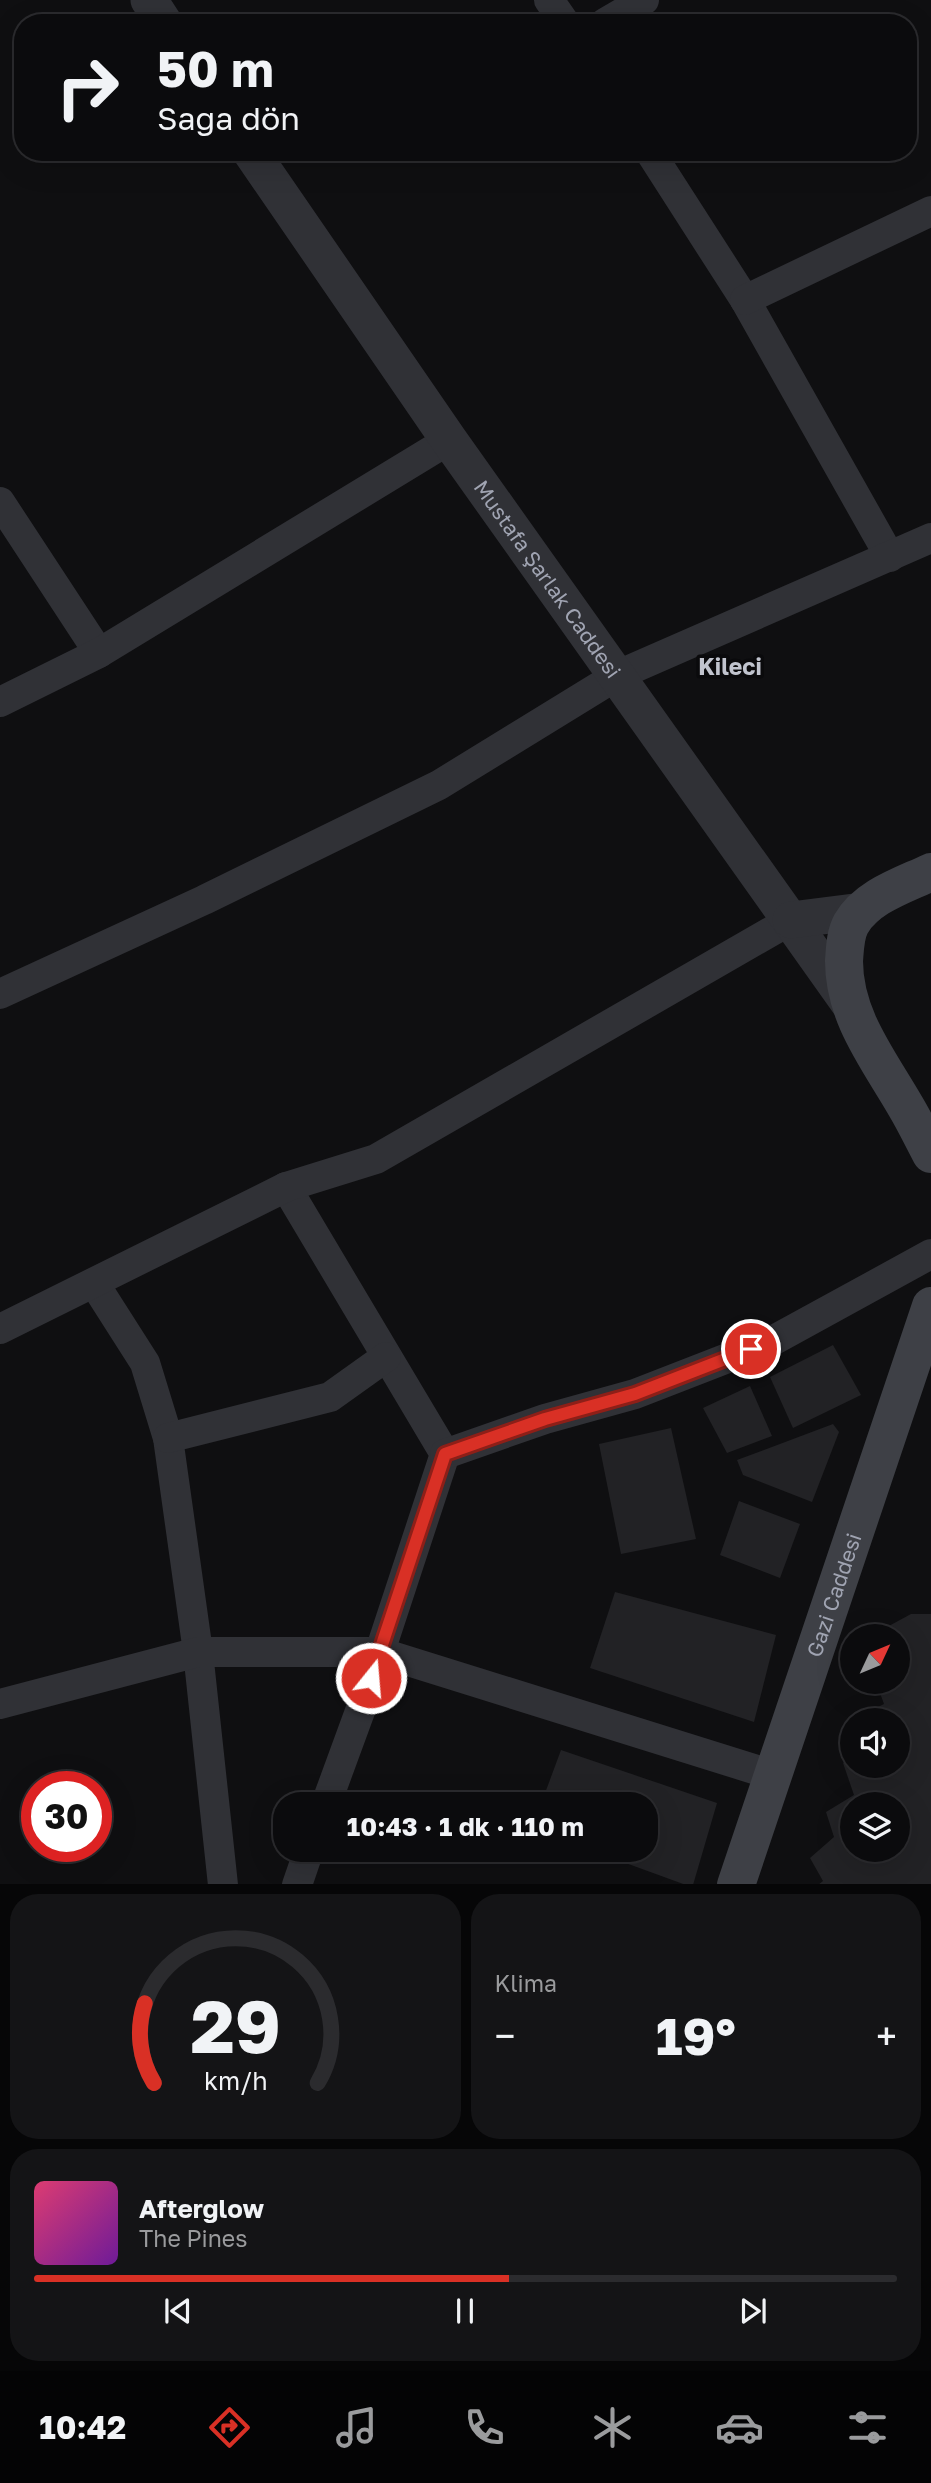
<!DOCTYPE html>
<html lang="tr">
<meta charset="utf-8">
<style>
:root{--surface:#0b0b0d;--page:#141416;--text:#f1f3f6;--muted:#9a9b9d;--line:#2b2b2e;--accent:#d93025}
body{margin:0;font-family:"Golos Text",sans-serif;background:var(--page);color:var(--text);height:100vh;display:flex;flex-direction:column;font-size:26px;white-space:nowrap}
*{box-sizing:border-box;margin:0}
p{font-size:23px;color:var(--muted)}
.icon{flex:none;width:38px;height:38px;fill:none;stroke:currentColor;stroke-width:2;stroke-linecap:round;stroke-linejoin:round}
.map{position:relative;height:1884px;overflow:hidden}
.sheet{display:flex;flex-direction:column;gap:10px;padding:10px;background:#060607;flex:1}
.sheet>*{flex:none}
.banner{position:absolute;left:14px;top:14px;width:903px;height:147px;border-radius:28px;box-shadow:0 7px 28px #0002,0 0 0 2px var(--line);background:#0b0b0d;color:var(--text);overflow:hidden}
.needle{width:46px;rotate:46deg}
.fabs{position:absolute;left:840px;top:1624px;display:grid;gap:14px}
.fabs a{display:grid;place-items:center;width:70px;height:70px;border-radius:50%;background:var(--surface);box-shadow:0 7px 28px #0002,0 0 0 2px var(--line);font-size:35px}
.speed{position:absolute;left:21px;top:1771px;display:flex;gap:14px;font-size:35px;font-weight:700;text-align:center}
.speed>*{display:grid;place-content:center;width:91px;height:91px;border-radius:50%;background:var(--surface);box-shadow:0 7px 28px #0002,0 0 0 2px var(--line);line-height:1}
.speed .limit{border:10px solid #d22;background:#fff;color:#111}
.pin{position:absolute;display:grid;place-items:center;width:60px;height:60px;color:#fff;margin:-30px;border:4px solid #fff;border-radius:50%;box-shadow:0 2px 7px #0007}
.me{position:absolute;width:77px;margin:-38px;rotate:17deg;stroke-linejoin:round;filter:drop-shadow(0 0 5px #0008)}
.turn{display:flex;align-items:center;gap:24px;height:147px;padding:0 28px;font-size:32px}
.turn .icon{width:91px;height:91px;stroke-width:2.5}
.turn b{display:block;font-size:49px;line-height:60px}
.big{font-size:52px;font-weight:700;line-height:1.1}
.sheet .widget{flex:1;display:flex;flex-direction:column;justify-content:center;gap:10px;min-width:0;padding:0 24px;border-radius:28px;background:var(--page)}
.sheet .dial{align-items:center;gap:0}
.dial svg{height:182px;overflow:visible;fill:none;stroke:var(--line);stroke-width:7;stroke-linecap:round;text-anchor:middle}
.dial text{fill:var(--text);stroke:none}
.song{display:flex;align-items:center;gap:21px}
.cover{width:84px;height:84px;border-radius:10px;background:linear-gradient(135deg,hsl(340 70% 55%),hsl(280 70% 35%))}
.played{height:7px;border-radius:4px;background:linear-gradient(90deg,var(--accent) 55%,var(--line) 55%)}
.keys{display:flex;justify-content:space-around;direction:ltr}
.heat{display:flex;justify-content:space-between;align-items:center;font-size:38px;direction:ltr}
.sheet .tiles{flex:1;display:grid;gap:10px;grid-template-columns:1fr 1fr}
.widget:last-child{grid-column:span 2}
.trip{position:absolute;left:273px;top:1792px;width:385px;height:70px;border-radius:28px;background:var(--surface);box-shadow:0 7px 28px #0002,0 0 0 2px var(--line);font-weight:700;line-height:70px;text-align:center}
.menu{display:flex;height:112px;justify-content:space-around;align-items:center;background:#040405;color:var(--muted)}
.menu .icon{width:49px;height:49px}
.menu .selected{color:var(--accent)}
.menu b{font-size:32px;color:var(--text)}
.map>svg:first-child{display:block}
</style>
<div class="map">
<svg width="931" height="1885" viewBox="0 0 931 1885">
<rect width="100%" height="100%" fill="#0f0f11"/>
<g fill="#222225" fill-rule="evenodd">
<path d="M 833,1345 L 861,1395 L 793,1428 L 770,1377 Z"/>
<path d="M 750,1386 L 772,1436 L 727,1453 L 703,1408 Z"/>
<path d="M 833,1424 L 839,1432 L 812,1502 L 743,1475 L 737,1460 Z"/>
<path d="M 671,1428 L 696,1539 L 621,1554 L 599,1444 Z"/>
<path d="M 739,1501 L 800,1524 L 780,1578 L 720,1555 Z"/>
<path d="M 615,1592 L 776,1635 L 754,1722 L 590,1668 Z"/>
<path d="M 911,1614 L 931,1614 L 931,1885 L 818,1885 L 823,1881 L 810,1858 L 834,1837 L 826,1812 L 854,1795 L 843,1763 L 852,1758 L 852,1766 L 898,1766 L 898,1720 L 859,1720 L 858,1717 L 884,1704 L 876,1682 L 898,1682 L 898,1636 L 890,1636 L 887,1627 ZM 852,1804 L 898,1804 L 898,1850 L 852,1850 Z"/>
<path d="M 561,1750 L 717,1803 L 693,1885 L 686,1885 L 590,1850 L 646,1850 L 646,1804 L 541,1804 Z"/>
</g>
<g fill="none" stroke-linecap="round" stroke-linejoin="round">
<g stroke="#303136" stroke-width="30">
<path d="M 549,0 L 565,23"/>
<path d="M 605,23 L 644,0"/>
<path d="M 650,152 L 745,300 L 890,557"/>
<path d="M 745,300 L 931,211"/>
<path d="M 0,502 L 99,653"/>
<path d="M 0,702 L 99,653 L 449,440"/>
<path d="M 0,994 L 204,900 L 439,785 L 618,675 L 931,538"/>
<path d="M 286,1187 L 445,1454 L 363,1703 L 326,1804"/>
<path d="M 94,1283 L 145,1363 L 168,1438 L 198,1652 L 223,1885"/>
<path d="M 0,1329 L 286,1187 L 376,1159 L 791,920"/>
<path d="M 168,1438 L 330,1397 L 386,1357"/>
<path d="M 445,1454 L 545,1419 L 635,1394 L 774,1340 L 931,1254"/>
<path d="M 0,1704 L 198,1652 L 379,1652 L 773,1775"/>
<path d="M 297,1885 L 309,1850"/>
</g>
<g stroke="#303136" stroke-width="37">
<path d="M 149,0 L 164,23"/>
<path id="s1" d="M 251,152 L 449,440 L 849,1003"/>
<path d="M 791,920 L 862,911"/>
</g>
<g stroke="#3e4046" stroke-width="38">
<path d="M 931,872 C 904,885 867,896 851,924 C 845,935 845,949 844,961 C 844,1017 879,1060 906,1107 C 915,1122 923,1139 931,1154"/>
<path id="s2" d="M 736,1885 L 931,1306"/>
</g>
</g>
<g fill="none" stroke-linecap="round" stroke-linejoin="round">
<g stroke="#8d1f18" stroke-width="18">
<path id="route" d="M 371,1678 L 445,1454 L 545,1419 L 635,1394 L 751,1349"/>
</g>
<use href="#route" stroke="#d93025" stroke-width="12"/>
</g>
<g text-anchor="middle" dominant-baseline="central" stroke-width="7" stroke-linejoin="round" paint-order="stroke">
<g font-size="21" fill="#a0a4b2" stroke="#0a0a0c">
<text stroke="none"><textPath href="#s1" startOffset="520">Mustafa Şarlak Caddesi</textPath></text>
<text stroke="none"><textPath href="#s2" startOffset="306">Gazi Caddesi</textPath></text>
</g>
<g font-size="23" font-weight="bold" fill="#c1c4ce" stroke="#0a0a0c">
<text x="730" y="666">Kileci</text>
</g>
</g>
</svg>
<div class="fabs">
<a><svg class="needle" viewBox="-14 -14 28 28"><path d="M0-13l5 13h-10z" fill="#e53935"/><path d="M0 13l5-13h-10z" fill="#9a9b9d"/></svg></a>
<a><svg class="icon" aria-label="sound" viewBox="0 0 24 24"><path d="M4 9h4l5-4v14l-5-4H4zM17 9q2 3 0 6"/></svg></a>
<a><svg class="icon" aria-label="layers" viewBox="0 0 24 24"><path d="M12 4l9 5-9 5-9-5zM3 14l9 5 9-5"/></svg></a>
</div>
<div class="speed"><div class="limit">30</div></div>
<div class="pin" style="left:751px;top:1349px;background:#d93025"><svg class="icon" aria-label="arrive" viewBox="0 0 24 24"><path d="M6 21V4h12l-3 4 3 4H6"/></svg></div>
<svg class="me" style="left:371px;top:1678px" viewBox="-20 -20 40 40"><circle r="17" fill="#d93025" stroke="#fff" stroke-width="3"/><path d="M0-11L8 9 0 5-8 9z" fill="#fff"/></svg>
<div class="trip">10:43 · 1 dk · 110 m</div>
<div class="banner">
<div class="turn"><svg class="icon" aria-label="right" viewBox="0 0 24 24"><path d="M7 20v-9h11M14 6l5 5-5 5"/></svg><div><b>50 m</b>Sağa dön</div></div>
</div>
</div>
<section class="sheet">
<div class="tiles">
<div class="widget dial"><svg viewBox="0 0 100 80">
<path d="M14 69A42 42 0 1 1 86 69"/>
<path d="M14 69A42 42 0 0 1 10 34" stroke="#d93025"/>
<text x="50" y="56" font-size="32" font-weight="700">29</text>
<text x="50" y="72" font-size="11">km/h</text>
</svg></div>
<div class="widget"><p>Klima</p>
<div class="heat"><a>−</a><b class="big">19°</b><a>+</a></div>
</div>
<div class="widget">
<div class="song"><i class="cover"></i><div><b>Afterglow</b><p>The Pines</p></div></div>
<div class="played"></div>
<div class="keys"><svg class="icon" aria-label="previous" viewBox="0 0 24 24"><path d="M18 5L8 12l10 7zM5 5v14"/></svg><svg class="icon" aria-label="pause" viewBox="0 0 24 24"><path d="M8 5v14M16 5v14"/></svg><svg class="icon" aria-label="next" viewBox="0 0 24 24"><path d="M6 5l10 7-10 7zM19 5v14"/></svg></div>
</div>
</div>
</section>
<nav class="menu">
<b>10:42</b>
<svg class="icon selected" aria-label="directions" viewBox="0 0 24 24"><path d="M12 3l9 9-9 9-9-9zM9 14v-3h6M13 9l2 2-2 2"/></svg>
<svg class="icon" aria-label="music" viewBox="0 0 24 24"><path d="M9 18V5l10-2v13"/><circle cx="6" cy="18" r="3"/><circle cx="16" cy="16" r="3"/></svg>
<svg class="icon" aria-label="phone" viewBox="0 0 24 24"><path d="M5 4h4l2 5-3 2q2 4 5 5l2-3 5 2v4C11 20 4 13 5 4z"/></svg>
<svg class="icon" aria-label="climate" viewBox="0 0 24 24"><path d="M12 3v18M4 7l16 10M4 17L20 7"/></svg>
<svg class="icon" aria-label="car" viewBox="0 0 24 24"><path d="M5 17H2v-5l4-1 3-4h7l3 4 3 1v5h-3M9 17h6M6 11h13"/><circle cx="7" cy="17" r="2"/><circle cx="17" cy="17" r="2"/></svg>
<svg class="icon" aria-label="filters" viewBox="0 0 24 24"><path d="M4 7h16M4 17h16"/><circle cx="9" cy="7" r="2"/><circle cx="15" cy="17" r="2"/></svg>
</nav>
